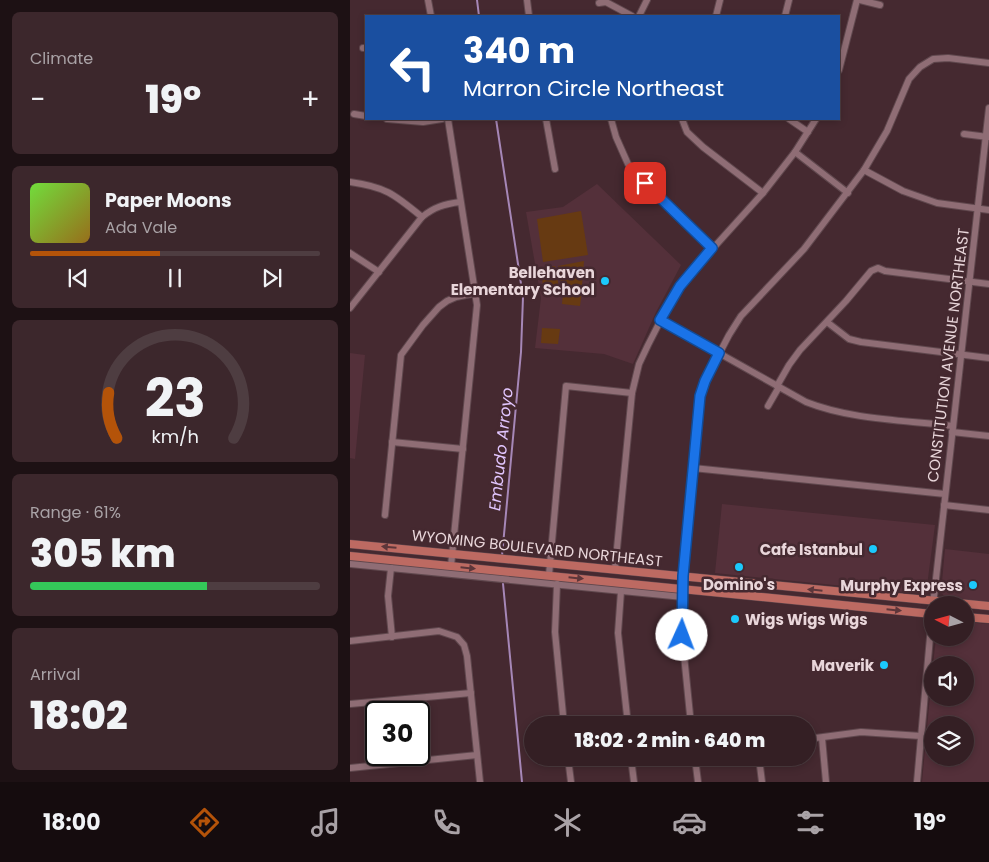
<!DOCTYPE html>
<meta charset="utf-8">
<style>
:root{--surface:#341f24;--page:#3c272c;--text:#f1f3f6;--muted:#a9a2a6;--line:#4e3d41;--accent:#b45309}
body{margin:0;font-family:Poppins,sans-serif;background:var(--page);color:var(--text);height:100vh;display:flex;flex-direction:column;font-size:19px;white-space:nowrap}
*{box-sizing:border-box;margin:0}
p{font-size:16px;color:var(--muted)}
.icon{flex:none;width:28px;height:28px;fill:none;stroke:currentColor;stroke-width:2;stroke-linecap:round;stroke-linejoin:round}
.map{position:relative;flex:1;overflow:hidden}
.panel{display:flex;flex-direction:column;gap:12px;padding:12px;background:#1d1114;width:350px}
.panel>*{flex:none}
.guide{position:absolute;left:15px;top:15px;width:475px;height:105px;border-radius:0px;box-shadow:0 2px 8px #0003,0 0 0 1px var(--line);background:#1a4fa0;color:#fff;overflow:hidden}
.needle{width:32px;rotate:276deg}
.fabs{position:absolute;left:574px;top:596px;display:grid;gap:10px}
.fabs a{display:grid;place-items:center;width:50px;height:50px;border-radius:50%;background:var(--surface);box-shadow:0 2px 8px #0003,0 0 0 1px var(--line);font-size:25px}
.speed{position:absolute;left:15px;top:701px;display:flex;gap:10px;font-size:25px;font-weight:700;text-align:center}
.speed>*{display:grid;place-content:center;width:65px;height:65px;border-radius:50%;background:var(--surface);box-shadow:0 2px 8px #0003,0 0 0 1px var(--line);line-height:1}
.speed .limit{border:2px solid #111;border-radius:8px;background:#fff;color:#111}
.pin{position:absolute;display:grid;place-items:center;width:42px;height:42px;color:#fff;margin:-21px;border-radius:10px;box-shadow:0 2px 8px #0006}
.me{position:absolute;width:55px;margin:-28px;rotate:2deg;stroke-linejoin:round;filter:drop-shadow(0 0 4px #0008)}
.turn{display:flex;align-items:center;gap:18px;height:105px;padding:0 15px;font-size:22px}
.turn .icon{width:65px;height:65px;stroke-width:2.5}
.turn b{display:block;font-size:35px;line-height:42px}
.big{font-size:38px;font-weight:800;line-height:1.1}
.panel .widget{flex:1;display:flex;flex-direction:column;justify-content:center;gap:8px;min-width:0;padding:0 18px;border-radius:8px;background:var(--page)}
.panel .dial{align-items:center;gap:0}
.dial svg{height:130px;overflow:visible;fill:none;stroke:var(--line);stroke-width:7;stroke-linecap:round;text-anchor:middle}
.dial text{fill:var(--text);stroke:none}
.song{display:flex;align-items:center;gap:15px}
.cover{width:60px;height:60px;border-radius:8px;background:linear-gradient(135deg,hsl(100 70% 55%),hsl(40 70% 35%))}
.played{height:5px;border-radius:2px;background:linear-gradient(90deg,var(--accent) 45%,var(--line) 45%)}
.keys{display:flex;justify-content:space-around;direction:ltr}
.heat{display:flex;justify-content:space-between;align-items:center;font-size:28px;direction:ltr}
.charge{height:8px;border-radius:4px;background:linear-gradient(90deg,#34c759 61%,var(--line) 0)}
.trip{position:absolute;left:174px;top:716px;width:292px;height:50px;border-radius:25px;background:var(--surface);box-shadow:0 2px 8px #0003,0 0 0 1px var(--line);font-weight:800;line-height:50px;text-align:center}
.menu{display:flex;height:80px;justify-content:space-around;align-items:center;background:#150c0e;color:var(--muted)}
.menu .icon{width:35px;height:35px}
.menu .current{color:var(--accent)}
.menu b{font-size:22px;color:var(--text)}
main{display:flex;flex:1;min-height:0}
.map>svg:first-child{display:block}
</style>
<main>
<section class="panel">
<div class="widget"><p>Climate</p>
<div class="heat"><a>−</a><b class="big">19°</b><a>+</a></div>
</div>
<div class="widget">
<div class="song"><i class="cover"></i><div><b>Paper Moons</b><p>Ada Vale</p></div></div>
<div class="played"></div>
<div class="keys"><svg class="icon" aria-label="previous" viewBox="0 0 24 24"><path d="M18 5L8 12l10 7zM5 5v14"/></svg><svg class="icon" aria-label="pause" viewBox="0 0 24 24"><path d="M8 5v14M16 5v14"/></svg><svg class="icon" aria-label="next" viewBox="0 0 24 24"><path d="M6 5l10 7-10 7zM19 5v14"/></svg></div>
</div>
<div class="widget dial"><svg viewBox="0 0 100 80">
<path d="M14 69A42 42 0 1 1 86 69"/>
<path d="M14 69A42 42 0 0 1 9 41" stroke="#b45309"/>
<text x="50" y="56" font-size="32" font-weight="700">23</text>
<text x="50" y="72" font-size="11">km/h</text>
</svg></div>
<div class="widget"><p>Range · 61%</p><b class="big">305 km</b><div class="charge"></div></div>
<div class="widget"><p>Arrival</p><b class="big">18:02</b></div>
</section>
<div class="map">
<svg width="639" height="782" viewBox="0 0 639 782">
<rect width="100%" height="100%" fill="#452930"/>
<g fill="#54303a" fill-rule="evenodd">
<path d="M 247,184 L 331,265 L 306,312 L 283,364 L 254,354 L 185,348 L 191,298 L 176,212 L 213,207 Z"/>
<path d="M 0,353 L 15,355 L 5,459 L 0,458 Z"/>
<path d="M 372,504 L 585,525 L 576,593 L 574,594 L 365,573 Z"/>
<path d="M 595,549 L 639,554 L 639,602 L 597,598 L 591,593 Z"/>
<path d="M 615,622 L 639,624 L 639,782 L 572,782 L 582,675 L 582,698 L 615,698 L 615,665 L 583,665 L 586,638 L 615,638 ZM 582,725 L 615,725 L 615,758 L 582,758 Z"/>
</g>
<g fill="#673a12">
<path d="M 231,211 L 238,255 L 193,262 L 187,219 Z"/>
<path d="M 234,261 L 232,285 L 212,289 L 208,266 Z"/>
<path d="M 205,266 L 209,288 L 193,287 L 191,268 Z"/>
<path d="M 232,290 L 230,306 L 212,304 L 213,293 Z"/>
<path d="M 192,328 L 210,329 L 208,344 L 191,343 Z"/>
</g>
<g fill="none" stroke-linecap="round" stroke-linejoin="round">
<g stroke="#a687b7" stroke-width="2">
<path d="M 127,0 L 129,16"/>
<path d="M 146,119 L 173,297 L 171,352 L 152,556"/>
<path d="M 152,573 L 172,782"/>
</g>
<g stroke="#60484e" stroke-width="8">
<g id="minor">
<path d="M 78,0 L 81,16"/>
<path d="M 177,0 L 179,16"/>
<path d="M 510,0 L 530,5"/>
<path d="M 249,3 L 256,2 L 282,16"/>
<path d="M 289,16 L 297,0"/>
<path d="M 366,16 L 370,0"/>
<path d="M 435,16 L 439,0"/>
<path d="M 13,48 L 16,48"/>
<path d="M 489,70 L 507,0"/>
<path d="M 4,114 L 16,116"/>
<path d="M 37,119 L 73,122 L 92,119"/>
<path d="M 98,119 L 127,305 L 101,566"/>
<path d="M 196,119 L 205,169"/>
<path d="M 261,119 L 266,137 L 278,164 L 305,194 L 362,248"/>
<path d="M 332,119 L 337,132 L 353,147 L 413,193"/>
<path d="M 439,119 L 458,132"/>
<path d="M 614,134 L 638,137"/>
<path d="M 445,152 L 498,193"/>
<path d="M 514,170 L 553,191 L 587,203 L 639,210"/>
<path d="M 0,182 C 36,187 44,194 72,217"/>
<path d="M 0,253 L 29,272"/>
<path d="M 0,308 L 72,217 C 84,207 95,204 110,202"/>
<path d="M 310,320 L 456,402 C 502,420 554,420 603,426"/>
<path d="M 477,322 L 499,339 L 511,342 L 639,358"/>
<path d="M 427,386 L 439,365 L 450,350 L 496,301 L 521,271 L 528,268 L 535,271 L 639,284"/>
<path d="M 418,406 L 429,387"/>
<path d="M 602,432 L 639,436"/>
<path d="M 42,442 L 113,449"/>
<path d="M 343,468 L 595,494"/>
<path d="M 594,505 L 639,510"/>
<path d="M 35,515 L 51,355 L 73,325 L 89,307 L 97,301 L 106,297 L 126,293"/>
<path d="M 0,564 L 333,597"/>
<path d="M 41,568 L 38,596 L 42,637"/>
<path d="M 265,569 L 282,393 L 289,364 L 298,345 L 320,302 L 338,276 L 413,193 L 445,152 L 466,119"/>
<path d="M 199,575 L 216,386 L 282,393"/>
<path d="M 207,584 L 205,632 L 214,725"/>
<path d="M 271,591 L 268,633 L 278,725"/>
<path d="M 583,605 L 639,108"/>
<path d="M 0,641 L 89,631 L 107,637 L 114,645 L 117,656 L 130,782"/>
<path d="M 0,704 L 121,693"/>
<path d="M 341,725 L 332,635 L 332,588 L 350,396 L 355,381 L 379,335 L 391,316 L 454,249 L 514,170 L 537,131 L 559,79 L 570,67 L 583,59 L 598,58 L 639,63"/>
<path d="M 472,738 L 476,782"/>
<path d="M 458,739 L 511,732 L 571,736"/>
<path d="M 218,758 L 221,782"/>
<path d="M 281,758 L 284,782"/>
<path d="M 345,758 L 348,782"/>
<path d="M 409,758 L 412,782"/>
<path d="M 0,768 L 127,755"/>
<path d="M 567,782 L 582,615"/>
</g>
</g>
<g stroke="#60484e" stroke-width="9">
<g id="major">
<path d="M 0,544 L 639,606"/>
<path d="M 0,556 L 582,614"/>
<path d="M 615,617 L 639,619"/>
</g>
</g>
<use href="#minor" stroke="#8f6d75" stroke-width="6"/>
<use href="#major" stroke="#bd6a62" stroke-width="8"/>
</g>
<defs><path id="oneway-solid" d="M-6-.8H1V-3.2L6.5 0L1 3.2V.8H-6Z" transform="scale(1.25)"/></defs>
<g fill="#5d363a">
<use href="#oneway-solid" transform="translate(39 547) rotate(-175)"/>
<use href="#oneway-solid" transform="translate(118 568) rotate(6)"/>
<use href="#oneway-solid" transform="translate(226 578) rotate(6)"/>
<use href="#oneway-solid" transform="translate(465 590) rotate(-174)"/>
<use href="#oneway-solid" transform="translate(544 610) rotate(6)"/>
</g>
<g fill="none" stroke-linecap="round" stroke-linejoin="round">
<g stroke="#114b97" stroke-width="12">
<path id="route" d="M 295,183 L 362,248 L 330,286 L 310,320 L 369,353 L 355,381 L 350,396 L 333,576 L 332,635"/>
</g>
<use href="#route" stroke="#1a73e8" stroke-width="9"/>
</g>
<g fill="#1bc9fc" stroke="#452930" stroke-width="2">
<circle cx="255" cy="281" r="5"/>
<circle cx="523" cy="549" r="5"/>
<circle cx="389" cy="567" r="5"/>
<circle cx="623" cy="585" r="5"/>
<circle cx="385" cy="619" r="5"/>
<circle cx="534" cy="665" r="5"/>
</g>
<g text-anchor="middle" dominant-baseline="central" stroke-width="5" stroke-linejoin="round" paint-order="stroke">
<g font-size="15" font-weight="bold" fill="#e9d6da" stroke="#452930" text-anchor="end">
<text x="245" y="272">Bellehaven<tspan x="245" dy="17">Elementary School</tspan></text>
<text x="513" y="549">Cafe Istanbul</text>
<text x="389" y="584" text-anchor="middle">Domino's</text>
<text x="613" y="585">Murphy Express</text>
<text x="395" y="619" text-anchor="start">Wigs Wigs Wigs</text>
<text x="524" y="665">Maverik</text>
</g>
<g font-size="15" fill="#e9d6da" stroke="#452930">
<text transform="translate(598 355) rotate(-83)">CONSTITUTION AVENUE NORTHEAST</text>
<text transform="translate(187 548) rotate(6)">WYOMING BOULEVARD NORTHEAST</text>
</g>
<g font-size="16" font-style="italic" fill="#e2c6fe" stroke="#452930">
<text transform="translate(151 449) rotate(-84)">Embudo Arroyo</text>
</g>
</g>
</svg>
<div class="fabs">
<a><svg class="needle" viewBox="-14 -14 28 28"><path d="M0-13l5 13h-10z" fill="#e53935"/><path d="M0 13l5-13h-10z" fill="#a9a2a6"/></svg></a>
<a><svg class="icon" aria-label="sound" viewBox="0 0 24 24"><path d="M4 9h4l5-4v14l-5-4H4zM17 9q2 3 0 6"/></svg></a>
<a><svg class="icon" aria-label="layers" viewBox="0 0 24 24"><path d="M12 4l9 5-9 5-9-5zM3 14l9 5 9-5"/></svg></a>
</div>
<div class="speed"><div class="limit">30</div></div>
<div class="pin" style="left:295px;top:183px;background:#d93025"><svg class="icon" aria-label="arrive" viewBox="0 0 24 24"><path d="M6 21V4h12l-3 4 3 4H6"/></svg></div>
<svg class="me" style="left:332px;top:635px" viewBox="-20 -20 40 40"><circle r="19" fill="#fff"/><path d="M0-13L10 11 0 6-10 11z" fill="#1a73e8"/></svg>
<div class="trip">18:02 · 2 min · 640 m</div>
<div class="guide">
<div class="turn"><svg class="icon" aria-label="left" viewBox="0 0 24 24"><path d="M17 20v-9H6M10 6l-5 5 5 5"/></svg><div><b>340 m</b>Marron Circle Northeast</div></div>
</div>
</div>
</main>
<nav class="menu">
<b>18:00</b>
<svg class="icon current" aria-label="directions" viewBox="0 0 24 24"><path d="M12 3l9 9-9 9-9-9zM9 14v-3h6M13 9l2 2-2 2"/></svg>
<svg class="icon" aria-label="music" viewBox="0 0 24 24"><path d="M9 18V5l10-2v13"/><circle cx="6" cy="18" r="3"/><circle cx="16" cy="16" r="3"/></svg>
<svg class="icon" aria-label="phone" viewBox="0 0 24 24"><path d="M5 4h4l2 5-3 2q2 4 5 5l2-3 5 2v4C11 20 4 13 5 4z"/></svg>
<svg class="icon" aria-label="climate" viewBox="0 0 24 24"><path d="M12 3v18M4 7l16 10M4 17L20 7"/></svg>
<svg class="icon" aria-label="car" viewBox="0 0 24 24"><path d="M5 17H2v-5l4-1 3-4h7l3 4 3 1v5h-3M9 17h6M6 11h13"/><circle cx="7" cy="17" r="2"/><circle cx="17" cy="17" r="2"/></svg>
<svg class="icon" aria-label="filters" viewBox="0 0 24 24"><path d="M4 7h16M4 17h16"/><circle cx="9" cy="7" r="2"/><circle cx="15" cy="17" r="2"/></svg>
<b>19°</b>
</nav>
